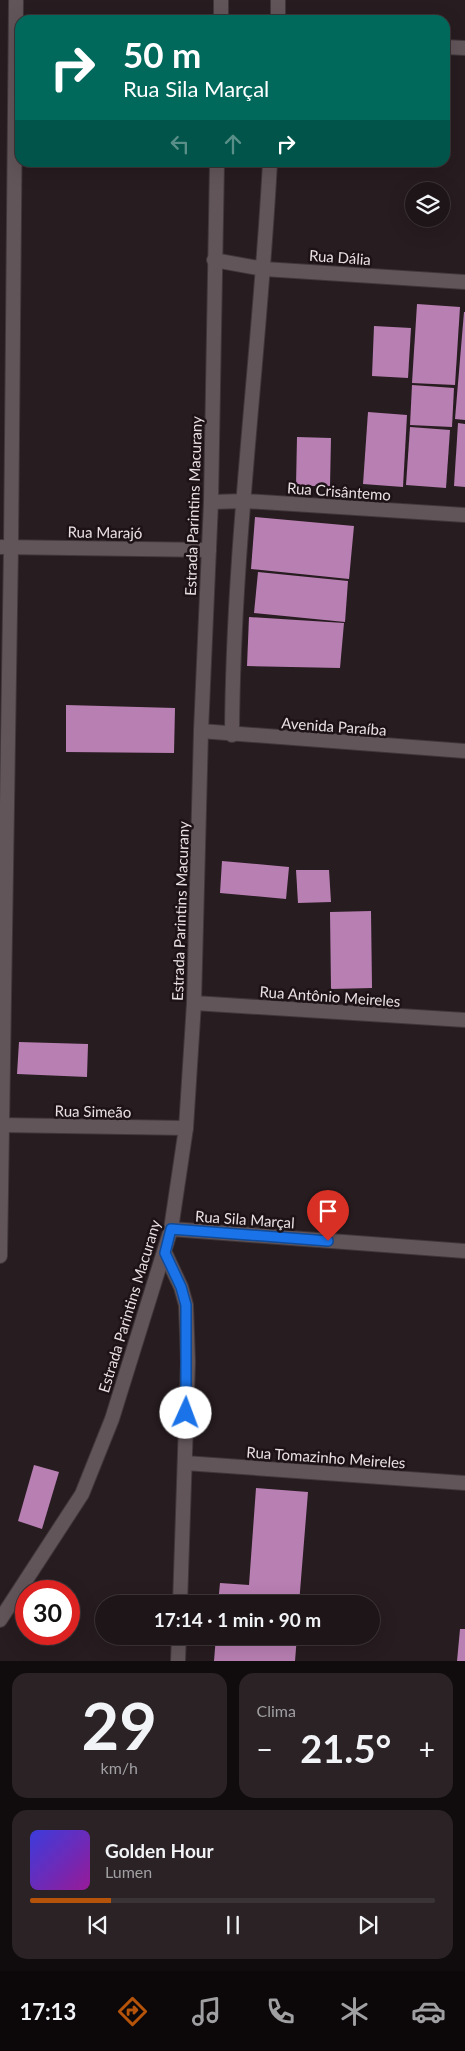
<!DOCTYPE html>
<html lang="pt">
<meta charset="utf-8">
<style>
:root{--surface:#1d1518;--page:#2a2225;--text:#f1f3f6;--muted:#a09fa2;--line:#3b3437;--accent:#b45309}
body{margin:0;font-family:Lato,sans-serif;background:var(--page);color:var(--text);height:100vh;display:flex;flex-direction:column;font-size:19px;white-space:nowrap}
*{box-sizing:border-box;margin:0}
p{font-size:16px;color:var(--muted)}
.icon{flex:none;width:28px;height:28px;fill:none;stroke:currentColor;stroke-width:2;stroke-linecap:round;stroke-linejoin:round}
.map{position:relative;height:1661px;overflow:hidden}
.panel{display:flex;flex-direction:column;gap:12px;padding:12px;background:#100c0d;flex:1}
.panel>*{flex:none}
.hud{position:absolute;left:15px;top:15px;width:435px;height:152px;border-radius:15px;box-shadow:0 5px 20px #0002,0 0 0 1px var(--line);background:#00695c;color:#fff;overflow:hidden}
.buttons{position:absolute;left:405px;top:182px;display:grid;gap:10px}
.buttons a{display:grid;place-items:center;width:45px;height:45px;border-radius:50%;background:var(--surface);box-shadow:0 5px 20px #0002,0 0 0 1px var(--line);font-size:25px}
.speed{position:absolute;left:15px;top:1580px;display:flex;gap:10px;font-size:25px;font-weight:700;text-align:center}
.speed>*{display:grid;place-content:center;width:65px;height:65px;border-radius:50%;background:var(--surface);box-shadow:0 5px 20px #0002,0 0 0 1px var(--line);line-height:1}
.speed .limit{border:8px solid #d22;background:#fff;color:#111}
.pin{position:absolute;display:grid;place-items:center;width:42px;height:42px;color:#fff;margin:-51px -21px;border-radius:50% 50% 50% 0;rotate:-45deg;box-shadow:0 0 5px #0007}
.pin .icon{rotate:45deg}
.me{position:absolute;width:55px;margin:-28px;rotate:2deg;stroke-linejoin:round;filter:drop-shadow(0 0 4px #0008)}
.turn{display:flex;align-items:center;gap:18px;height:105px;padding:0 25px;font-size:22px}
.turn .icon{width:65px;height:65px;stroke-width:2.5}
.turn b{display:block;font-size:35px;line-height:42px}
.lanes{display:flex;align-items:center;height:48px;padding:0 25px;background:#0003;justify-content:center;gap:25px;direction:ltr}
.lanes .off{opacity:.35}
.big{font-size:38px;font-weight:700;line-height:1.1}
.panel .card{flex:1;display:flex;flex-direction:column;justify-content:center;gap:8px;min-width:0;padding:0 18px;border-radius:15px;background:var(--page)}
.panel .dial{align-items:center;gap:0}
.dial b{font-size:65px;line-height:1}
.song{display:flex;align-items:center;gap:15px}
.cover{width:60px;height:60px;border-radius:8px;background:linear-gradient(135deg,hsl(240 70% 55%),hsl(300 70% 35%))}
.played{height:5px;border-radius:2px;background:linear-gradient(90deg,var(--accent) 20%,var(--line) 20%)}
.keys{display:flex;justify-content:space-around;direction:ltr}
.heat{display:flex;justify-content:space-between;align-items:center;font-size:28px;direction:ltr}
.panel .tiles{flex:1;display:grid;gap:12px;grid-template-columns:1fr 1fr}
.card:last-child{grid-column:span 2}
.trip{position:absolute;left:95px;top:1595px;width:285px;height:50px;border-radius:25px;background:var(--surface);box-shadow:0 5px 20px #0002,0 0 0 1px var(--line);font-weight:700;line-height:50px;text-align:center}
.tab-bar{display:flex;height:80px;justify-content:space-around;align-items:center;background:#0c080a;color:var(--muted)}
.tab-bar .icon{width:35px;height:35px}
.tab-bar .active{color:var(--accent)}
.tab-bar b{font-size:22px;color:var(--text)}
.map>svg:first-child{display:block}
</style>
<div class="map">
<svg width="465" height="1661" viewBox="0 0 465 1661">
<rect width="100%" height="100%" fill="#271c20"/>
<g fill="#b87fb2">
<path d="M 417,304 L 460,307 L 455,385 L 412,383 Z"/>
<path d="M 464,312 L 465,312 L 465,420 L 455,419 Z"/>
<path d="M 374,326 L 411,328 L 408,378 L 372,376 Z"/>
<path d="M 412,385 L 454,388 L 452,427 L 410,425 Z"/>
<path d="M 368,412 L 407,415 L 403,487 L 363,484 Z"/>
<path d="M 458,423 L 465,424 L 465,487 L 454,486 Z"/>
<path d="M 410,427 L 450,430 L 446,488 L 406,485 Z"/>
<path d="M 297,437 L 331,438 L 330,486 L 296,486 Z"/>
<path d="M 255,517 L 354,526 L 349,579 L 251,569 Z"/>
<path d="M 258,572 L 348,581 L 345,622 L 254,613 Z"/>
<path d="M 249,617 L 344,623 L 340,668 L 247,666 Z"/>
<path d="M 66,705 L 175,708 L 174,753 L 66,752 Z"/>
<path d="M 222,861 L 289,867 L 286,899 L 220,893 Z"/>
<path d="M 296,870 L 329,870 L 331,902 L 298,903 Z"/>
<path d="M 371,911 L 372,988 L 331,989 L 330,912 Z"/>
<path d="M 19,1042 L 88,1044 L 87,1077 L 17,1074 Z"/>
<path d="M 34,1465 L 59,1472 L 42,1529 L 18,1521 Z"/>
<path d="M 256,1488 L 308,1492 L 299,1604 L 218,1604 L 220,1583 L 249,1585 Z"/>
<path d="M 460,1629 L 465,1629 L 465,1661 L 457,1661 Z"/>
<path d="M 216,1636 L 297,1636 L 295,1661 L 214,1661 Z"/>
</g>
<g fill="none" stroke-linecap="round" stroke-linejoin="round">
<g stroke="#40373a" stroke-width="16">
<g id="minor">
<path d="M 278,20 L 278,0"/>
<path d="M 445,47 L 465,48"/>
<path d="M 214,260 L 264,269 L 465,282"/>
<path d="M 211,502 L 245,501 L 465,515"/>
<path d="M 0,547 L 209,550"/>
<path d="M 232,735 C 233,544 260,353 270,162"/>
<path d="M 194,1003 L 465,1020"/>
<path d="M 0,1125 L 186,1128"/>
<path d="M 171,1229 L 465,1251"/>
<path d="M 165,1253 L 181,1287 L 186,1305 L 188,1362 L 180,1604"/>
<path d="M 0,1256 L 11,547 L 16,0"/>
<path d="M 185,1463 L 465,1483"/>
<path d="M 178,1661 L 179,1636"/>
</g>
</g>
<g stroke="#40373a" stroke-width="16">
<g id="tertiary">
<path d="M 221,0 L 221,20"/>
<path d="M 201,731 L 465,751"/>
<path d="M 0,1620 L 82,1494 L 112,1419 L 171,1229 L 186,1128 L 194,1003 L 201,731 L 211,502 L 217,162"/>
</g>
</g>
<use href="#minor" stroke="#62555a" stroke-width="14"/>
<use href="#tertiary" stroke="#62555a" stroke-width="14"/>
</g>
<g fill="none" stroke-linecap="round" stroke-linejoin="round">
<g stroke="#114b97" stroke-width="12">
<path id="route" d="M 186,1413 L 186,1305 L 181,1287 L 165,1253 L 171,1229 L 328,1241"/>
</g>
<use href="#route" stroke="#1a73e8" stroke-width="9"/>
</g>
<g text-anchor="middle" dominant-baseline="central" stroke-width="5" stroke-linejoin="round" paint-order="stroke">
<g font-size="15" fill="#e8e0e3" stroke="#1d1317">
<text transform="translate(340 257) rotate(4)">Rua Dália</text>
<text transform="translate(339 491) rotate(4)">Rua Crisântemo</text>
<text transform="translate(193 506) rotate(-88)">Estrada Parintins Macurany</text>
<text transform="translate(105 532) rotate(1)">Rua Marajó</text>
<text transform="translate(334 726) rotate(4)">Avenida Paraíba</text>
<text transform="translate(180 911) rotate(-88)">Estrada Parintins Macurany</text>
<text transform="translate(330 996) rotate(4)">Rua Antônio Meireles</text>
<text transform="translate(93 1111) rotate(1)">Rua Simeão</text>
<text transform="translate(245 1219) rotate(4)">Rua Sila Marçal</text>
<text transform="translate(129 1306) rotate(-73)">Estrada Parintins Macurany</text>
<text transform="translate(326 1457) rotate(4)">Rua Tomazinho Meireles</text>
</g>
</g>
</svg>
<div class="buttons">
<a><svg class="icon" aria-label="layers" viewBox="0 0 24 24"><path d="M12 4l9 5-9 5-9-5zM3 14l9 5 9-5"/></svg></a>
</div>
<div class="speed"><div class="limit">30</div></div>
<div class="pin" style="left:328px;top:1241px;background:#d93025"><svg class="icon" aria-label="arrive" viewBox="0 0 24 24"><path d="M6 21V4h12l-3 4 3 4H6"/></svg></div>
<svg class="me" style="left:186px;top:1413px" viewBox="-20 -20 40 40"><circle r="19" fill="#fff"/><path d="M0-13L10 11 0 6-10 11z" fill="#1a73e8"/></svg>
<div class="trip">17:14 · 1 min · 90 m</div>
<div class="hud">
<div class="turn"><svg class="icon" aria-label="right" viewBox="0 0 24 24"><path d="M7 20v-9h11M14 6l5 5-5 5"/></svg><div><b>50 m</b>Rua Sila Marçal</div></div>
<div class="lanes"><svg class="icon off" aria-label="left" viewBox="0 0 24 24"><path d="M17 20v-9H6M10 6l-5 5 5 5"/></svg><svg class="icon off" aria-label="ahead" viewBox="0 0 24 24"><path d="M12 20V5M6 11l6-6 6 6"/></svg><svg class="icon" aria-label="right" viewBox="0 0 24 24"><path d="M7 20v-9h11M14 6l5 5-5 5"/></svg></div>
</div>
</div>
<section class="panel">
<div class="tiles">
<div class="card dial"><b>29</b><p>km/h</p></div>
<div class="card"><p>Clima</p>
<div class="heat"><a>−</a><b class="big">21.5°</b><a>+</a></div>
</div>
<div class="card">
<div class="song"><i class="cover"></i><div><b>Golden Hour</b><p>Lumen</p></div></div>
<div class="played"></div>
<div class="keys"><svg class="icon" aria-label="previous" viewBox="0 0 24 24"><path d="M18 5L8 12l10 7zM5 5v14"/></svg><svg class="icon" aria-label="pause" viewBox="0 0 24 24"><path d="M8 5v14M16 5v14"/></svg><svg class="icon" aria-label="next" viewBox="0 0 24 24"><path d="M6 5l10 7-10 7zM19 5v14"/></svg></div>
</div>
</div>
</section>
<nav class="tab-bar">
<b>17:13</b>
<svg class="icon active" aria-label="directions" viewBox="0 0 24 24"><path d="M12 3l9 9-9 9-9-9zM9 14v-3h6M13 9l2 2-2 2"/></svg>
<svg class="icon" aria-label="music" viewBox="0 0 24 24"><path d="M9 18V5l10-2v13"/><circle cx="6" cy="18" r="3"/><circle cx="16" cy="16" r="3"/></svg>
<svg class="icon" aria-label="phone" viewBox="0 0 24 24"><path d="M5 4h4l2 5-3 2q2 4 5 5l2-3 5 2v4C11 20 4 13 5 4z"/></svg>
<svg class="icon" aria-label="climate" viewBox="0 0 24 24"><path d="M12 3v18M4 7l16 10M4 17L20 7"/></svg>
<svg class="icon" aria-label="car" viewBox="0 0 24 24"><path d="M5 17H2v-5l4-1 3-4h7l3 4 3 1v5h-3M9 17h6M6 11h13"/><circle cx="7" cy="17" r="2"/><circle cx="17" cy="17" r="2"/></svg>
</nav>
